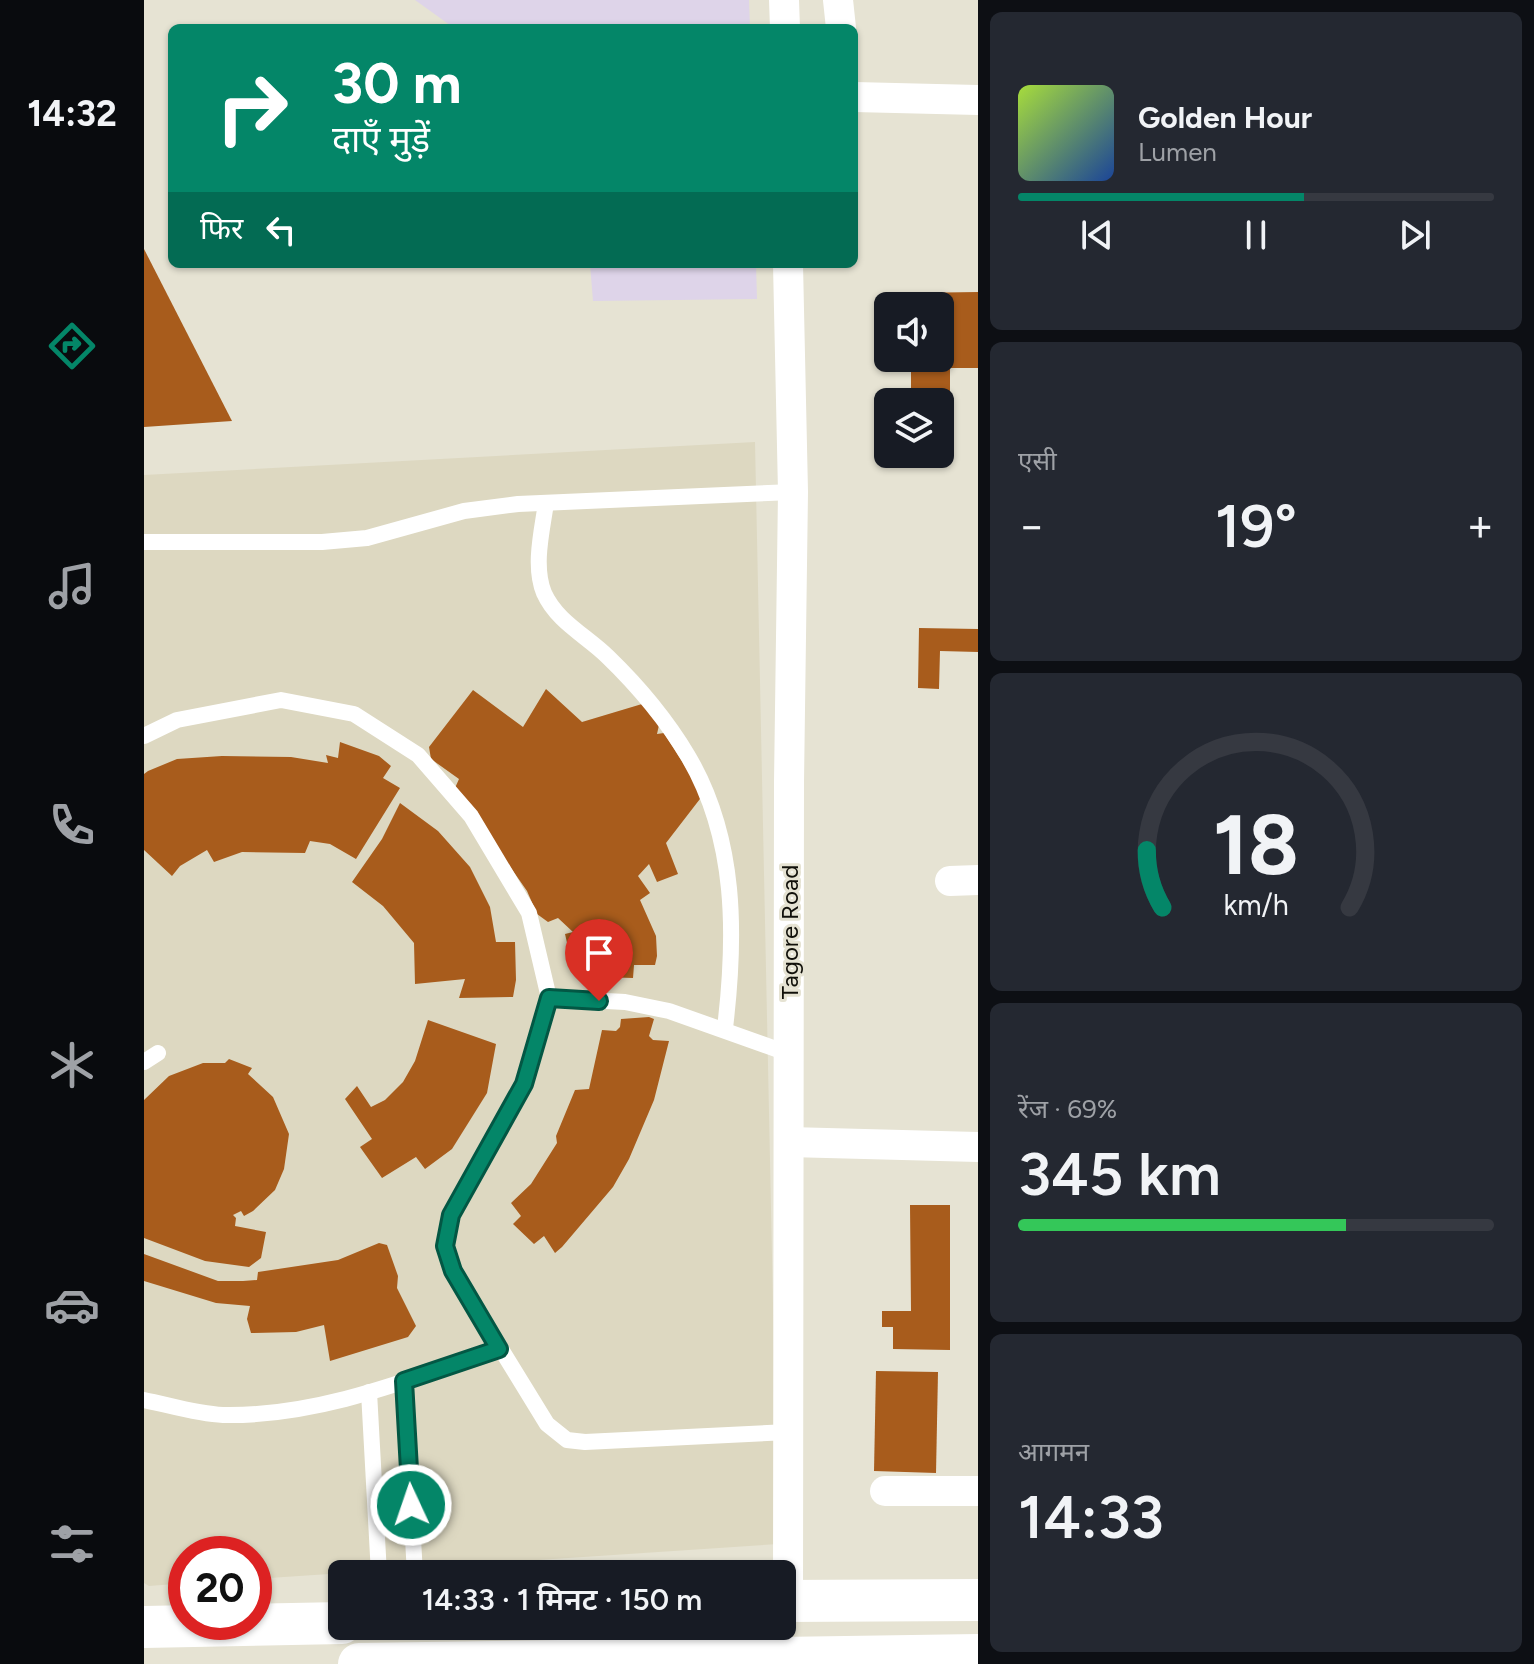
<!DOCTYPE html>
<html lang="hi">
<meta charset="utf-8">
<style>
:root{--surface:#171b24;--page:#242831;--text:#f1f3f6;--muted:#9ea1a6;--line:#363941;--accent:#048668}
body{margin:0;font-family:Figtree,"Noto Sans Devanagari",sans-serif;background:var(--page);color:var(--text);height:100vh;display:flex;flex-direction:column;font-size:30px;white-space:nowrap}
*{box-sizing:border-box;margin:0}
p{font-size:26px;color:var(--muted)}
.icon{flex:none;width:44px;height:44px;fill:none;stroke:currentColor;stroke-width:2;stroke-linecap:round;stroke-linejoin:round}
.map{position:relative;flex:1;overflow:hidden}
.sheet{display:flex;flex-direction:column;gap:12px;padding:12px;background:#0d0f14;width:556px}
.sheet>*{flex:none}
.guide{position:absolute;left:24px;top:24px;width:690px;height:244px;border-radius:12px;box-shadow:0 2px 6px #0004;background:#048668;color:#fff;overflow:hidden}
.buttons{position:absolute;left:730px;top:292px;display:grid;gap:16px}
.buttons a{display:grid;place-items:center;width:80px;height:80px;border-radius:12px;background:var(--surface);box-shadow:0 2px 6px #0004;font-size:40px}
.speed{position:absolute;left:24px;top:1536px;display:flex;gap:16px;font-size:40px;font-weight:700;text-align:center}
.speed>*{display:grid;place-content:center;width:104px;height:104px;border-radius:50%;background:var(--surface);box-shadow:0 2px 6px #0004;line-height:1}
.speed .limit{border:12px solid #d22;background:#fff;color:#111}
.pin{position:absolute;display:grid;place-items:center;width:68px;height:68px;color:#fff;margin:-82px -34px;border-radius:50% 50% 50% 0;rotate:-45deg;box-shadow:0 0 8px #0007}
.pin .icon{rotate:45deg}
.me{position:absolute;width:88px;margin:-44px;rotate:357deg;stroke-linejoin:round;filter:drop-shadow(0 0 6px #0008)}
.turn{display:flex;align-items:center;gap:28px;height:168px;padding:0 32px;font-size:36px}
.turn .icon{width:104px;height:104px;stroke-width:2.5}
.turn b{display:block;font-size:56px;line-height:68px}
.then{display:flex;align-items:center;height:76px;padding:0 32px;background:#0003;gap:16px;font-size:30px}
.big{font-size:60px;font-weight:600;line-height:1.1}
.sheet .card{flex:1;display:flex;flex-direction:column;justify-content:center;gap:12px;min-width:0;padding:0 28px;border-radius:12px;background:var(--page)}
.sheet .dial{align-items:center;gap:0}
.dial svg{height:208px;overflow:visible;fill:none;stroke:var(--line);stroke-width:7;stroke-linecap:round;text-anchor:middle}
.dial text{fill:var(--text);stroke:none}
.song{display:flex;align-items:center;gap:24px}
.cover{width:96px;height:96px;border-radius:12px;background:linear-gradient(135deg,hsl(80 70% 55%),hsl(220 70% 35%))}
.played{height:8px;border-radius:4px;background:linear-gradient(90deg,var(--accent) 60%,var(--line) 60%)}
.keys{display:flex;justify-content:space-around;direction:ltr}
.heat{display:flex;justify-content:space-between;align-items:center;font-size:44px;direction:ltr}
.charge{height:12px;border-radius:6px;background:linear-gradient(90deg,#34c759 69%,var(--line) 0)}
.trip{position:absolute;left:184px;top:1560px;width:468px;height:80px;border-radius:12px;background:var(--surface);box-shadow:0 2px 6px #0004;font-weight:600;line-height:80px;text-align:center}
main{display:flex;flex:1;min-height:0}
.dock{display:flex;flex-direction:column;width:144px;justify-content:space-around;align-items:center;background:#090b0e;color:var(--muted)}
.dock .icon{width:56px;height:56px}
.dock .current{color:var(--accent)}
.dock b{font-size:36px;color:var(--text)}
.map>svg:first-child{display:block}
</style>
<main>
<nav class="dock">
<b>14:32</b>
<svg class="icon current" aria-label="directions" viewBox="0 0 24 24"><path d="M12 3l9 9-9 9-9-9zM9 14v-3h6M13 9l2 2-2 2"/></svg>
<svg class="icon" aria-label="music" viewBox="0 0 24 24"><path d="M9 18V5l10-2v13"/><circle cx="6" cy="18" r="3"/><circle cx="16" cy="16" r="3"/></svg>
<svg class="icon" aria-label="phone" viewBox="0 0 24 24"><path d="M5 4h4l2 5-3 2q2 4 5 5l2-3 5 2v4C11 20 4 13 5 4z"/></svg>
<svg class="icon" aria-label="climate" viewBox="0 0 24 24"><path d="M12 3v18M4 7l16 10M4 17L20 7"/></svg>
<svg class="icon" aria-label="car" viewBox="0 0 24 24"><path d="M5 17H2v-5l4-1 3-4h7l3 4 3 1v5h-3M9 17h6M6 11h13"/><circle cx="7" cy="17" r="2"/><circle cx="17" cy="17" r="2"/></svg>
<svg class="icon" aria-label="filters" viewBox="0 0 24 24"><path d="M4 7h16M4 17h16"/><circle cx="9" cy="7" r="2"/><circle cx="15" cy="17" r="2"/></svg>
</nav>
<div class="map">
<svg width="834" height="1664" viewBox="0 0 834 1664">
<rect width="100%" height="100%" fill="#e6e3d3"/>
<path fill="#ddd8c1" d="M 611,442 L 634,1544 L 110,1579 L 110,1554 L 42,1554 L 42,1583 L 5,1586 L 0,1583 L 0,475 Z"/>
<g fill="#ded4e9">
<path d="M 271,0 L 605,0 L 606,28 L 310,28 Z"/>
<path d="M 446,264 L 612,264 L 613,299 L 449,301 Z"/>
</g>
<g fill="#a85c1c">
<path d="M 0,249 L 88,421 L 0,427 Z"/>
<path d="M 834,292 L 834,368 L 806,368 L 806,412 L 796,412 L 796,402 L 767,402 L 767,358 L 796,358 L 796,306 L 766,306 L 765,293 Z"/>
<path d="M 775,628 L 834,629 L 834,652 L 796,651 L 795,689 L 774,688 Z"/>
<path d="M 402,689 L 438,722 L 498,704 L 515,725 L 513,734 L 520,733 L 559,795 L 522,843 L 534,874 L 513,882 L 505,864 L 494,876 L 506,893 L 496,900 L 512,936 L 513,956 L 511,965 L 490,965 L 489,978 L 457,977 L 456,970 L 441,975 L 430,973 L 421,934 L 429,932 L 414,918 L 404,922 L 393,914 L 383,891 L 311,788 L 315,779 L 287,759 L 285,747 L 329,690 L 379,727 Z"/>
<path d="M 196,742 L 235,756 L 247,766 L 239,778 L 256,788 L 212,859 L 186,844 L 166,841 L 161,853 L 98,852 L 70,862 L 63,850 L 36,866 L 28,876 L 0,850 L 0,774 L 4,771 L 33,759 L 78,756 L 147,757 L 184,763 L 182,755 L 194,758 Z"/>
<path d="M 256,803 L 294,831 L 326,867 L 346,907 L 352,942 L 371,942 L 372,980 L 369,997 L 315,998 L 321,979 L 271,984 L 270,943 L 239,906 L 208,882 L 238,839 Z"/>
<path d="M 505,1017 L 510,1019 L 505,1036 L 509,1040 L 525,1041 L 510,1100 L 485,1159 L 469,1187 L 418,1247 L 411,1253 L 400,1236 L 390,1244 L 369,1224 L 377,1216 L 367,1203 L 387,1184 L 413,1143 L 412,1136 L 431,1090 L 445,1089 L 458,1030 L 472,1031 L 476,1027 L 477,1019 Z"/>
<path d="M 284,1020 L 352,1044 L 343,1093 L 308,1149 L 281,1169 L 272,1157 L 238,1178 L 216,1147 L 228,1139 L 201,1099 L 213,1086 L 227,1107 L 241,1100 L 259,1082 L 271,1061 Z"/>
<path d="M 85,1059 L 108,1068 L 104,1074 L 129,1097 L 145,1134 L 140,1169 L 131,1190 L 109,1211 L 100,1216 L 97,1211 L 89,1215 L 92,1218 L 91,1226 L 122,1232 L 117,1258 L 105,1267 L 61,1261 L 0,1238 L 0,1100 L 25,1076 L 59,1063 L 81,1063 Z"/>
<path d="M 766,1205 L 806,1205 L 806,1350 L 749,1349 L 749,1327 L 738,1327 L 738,1311 L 767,1311 Z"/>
<path d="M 235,1243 L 243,1245 L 254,1276 L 253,1288 L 272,1326 L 264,1337 L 186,1361 L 180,1325 L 152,1332 L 107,1333 L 103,1319 L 106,1306 L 72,1303 L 0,1281 L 0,1254 L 74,1281 L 99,1281 L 113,1280 L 114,1272 L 194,1260 Z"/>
<path d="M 732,1371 L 794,1372 L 792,1473 L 730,1471 Z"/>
</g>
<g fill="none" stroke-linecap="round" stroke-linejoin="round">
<g stroke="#fff" stroke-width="16">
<path d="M 402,503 C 398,531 389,566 400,593 C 413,622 443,636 464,657 C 493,685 523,721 544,756 C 593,839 592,936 581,1028"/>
<path d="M 0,542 L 178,542 L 223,538 L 320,511 L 374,504 L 649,492"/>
<path d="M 0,736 L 33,720 L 137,700 L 210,714 L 274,755 L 327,816 L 385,913 L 405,998 L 380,1084 L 307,1215 L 301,1246 L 309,1271 L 403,1424 L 423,1440 L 441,1442 L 644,1432"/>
<path d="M 405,998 L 481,1002 L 525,1011 L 646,1054"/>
<path d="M 0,1062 L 14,1053"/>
<path d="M 260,1381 L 271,1574"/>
<path d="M 225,1392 L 235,1574"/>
<path d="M 0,1400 C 25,1405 53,1414 79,1415 C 174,1417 267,1379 355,1349"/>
</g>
<g stroke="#fff" stroke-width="30">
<path d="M 640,0 L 641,28"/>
<path d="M 694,0 L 697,28"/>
<path d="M 710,97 L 834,100"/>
<path d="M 644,264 L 649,492 L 645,782 L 644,1600"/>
<path d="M 806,881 L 834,880"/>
<path d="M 645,1142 L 834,1147"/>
<path d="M 741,1491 L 834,1491"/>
</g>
<g stroke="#fff" stroke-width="42">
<path d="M 638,1601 L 834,1600"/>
<path d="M 0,1627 L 198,1623"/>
<path d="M 215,1664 L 834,1655"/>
</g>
</g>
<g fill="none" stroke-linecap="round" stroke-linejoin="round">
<g stroke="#035744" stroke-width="20">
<path id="route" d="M 267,1505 L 260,1381 L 355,1349 L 309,1271 L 301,1246 L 307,1215 L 380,1084 L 405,998 L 455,1001"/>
</g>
<use href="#route" stroke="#048668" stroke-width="14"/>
</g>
<g text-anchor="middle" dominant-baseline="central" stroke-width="6" stroke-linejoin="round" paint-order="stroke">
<g font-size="24" fill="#11100a" stroke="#e6e3d3">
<text transform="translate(645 932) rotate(-90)">Tagore Road</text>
</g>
</g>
</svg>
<div class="buttons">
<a><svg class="icon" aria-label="sound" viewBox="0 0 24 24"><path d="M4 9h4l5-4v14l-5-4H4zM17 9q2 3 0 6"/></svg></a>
<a><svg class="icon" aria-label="layers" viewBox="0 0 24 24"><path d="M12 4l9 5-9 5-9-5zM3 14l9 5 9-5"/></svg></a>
</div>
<div class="speed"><div class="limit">20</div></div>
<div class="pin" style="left:455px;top:1001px;background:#d93025"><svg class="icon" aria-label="arrive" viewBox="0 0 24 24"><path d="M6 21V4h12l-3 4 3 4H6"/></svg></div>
<svg class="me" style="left:267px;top:1505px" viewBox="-20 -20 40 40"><circle r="17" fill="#048668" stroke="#fff" stroke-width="3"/><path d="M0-11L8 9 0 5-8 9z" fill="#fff"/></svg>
<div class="trip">14:33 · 1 मिनट · 150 m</div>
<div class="guide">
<div class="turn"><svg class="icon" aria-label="right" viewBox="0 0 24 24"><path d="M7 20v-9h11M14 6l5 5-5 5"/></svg><div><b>30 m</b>दाएँ मुड़ें</div></div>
<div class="then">फिर<svg class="icon" aria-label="left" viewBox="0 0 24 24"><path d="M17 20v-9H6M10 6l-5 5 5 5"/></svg></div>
</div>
</div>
<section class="sheet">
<div class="card">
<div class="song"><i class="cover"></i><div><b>Golden Hour</b><p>Lumen</p></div></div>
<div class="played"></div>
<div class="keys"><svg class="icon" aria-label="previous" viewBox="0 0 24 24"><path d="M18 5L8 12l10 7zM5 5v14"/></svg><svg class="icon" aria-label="pause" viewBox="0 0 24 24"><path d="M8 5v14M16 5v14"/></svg><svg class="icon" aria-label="next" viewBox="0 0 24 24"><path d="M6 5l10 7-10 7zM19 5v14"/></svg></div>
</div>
<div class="card"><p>एसी</p>
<div class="heat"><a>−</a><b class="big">19°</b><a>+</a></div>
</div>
<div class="card dial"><svg viewBox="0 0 100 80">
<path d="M14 69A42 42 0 1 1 86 69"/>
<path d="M14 69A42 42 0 0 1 8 47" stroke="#048668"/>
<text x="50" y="56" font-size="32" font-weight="700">18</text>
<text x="50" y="72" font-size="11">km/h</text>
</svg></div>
<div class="card"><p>रेंज · 69%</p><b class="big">345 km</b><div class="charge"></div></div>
<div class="card"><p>आगमन</p><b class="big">14:33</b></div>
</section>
</main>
